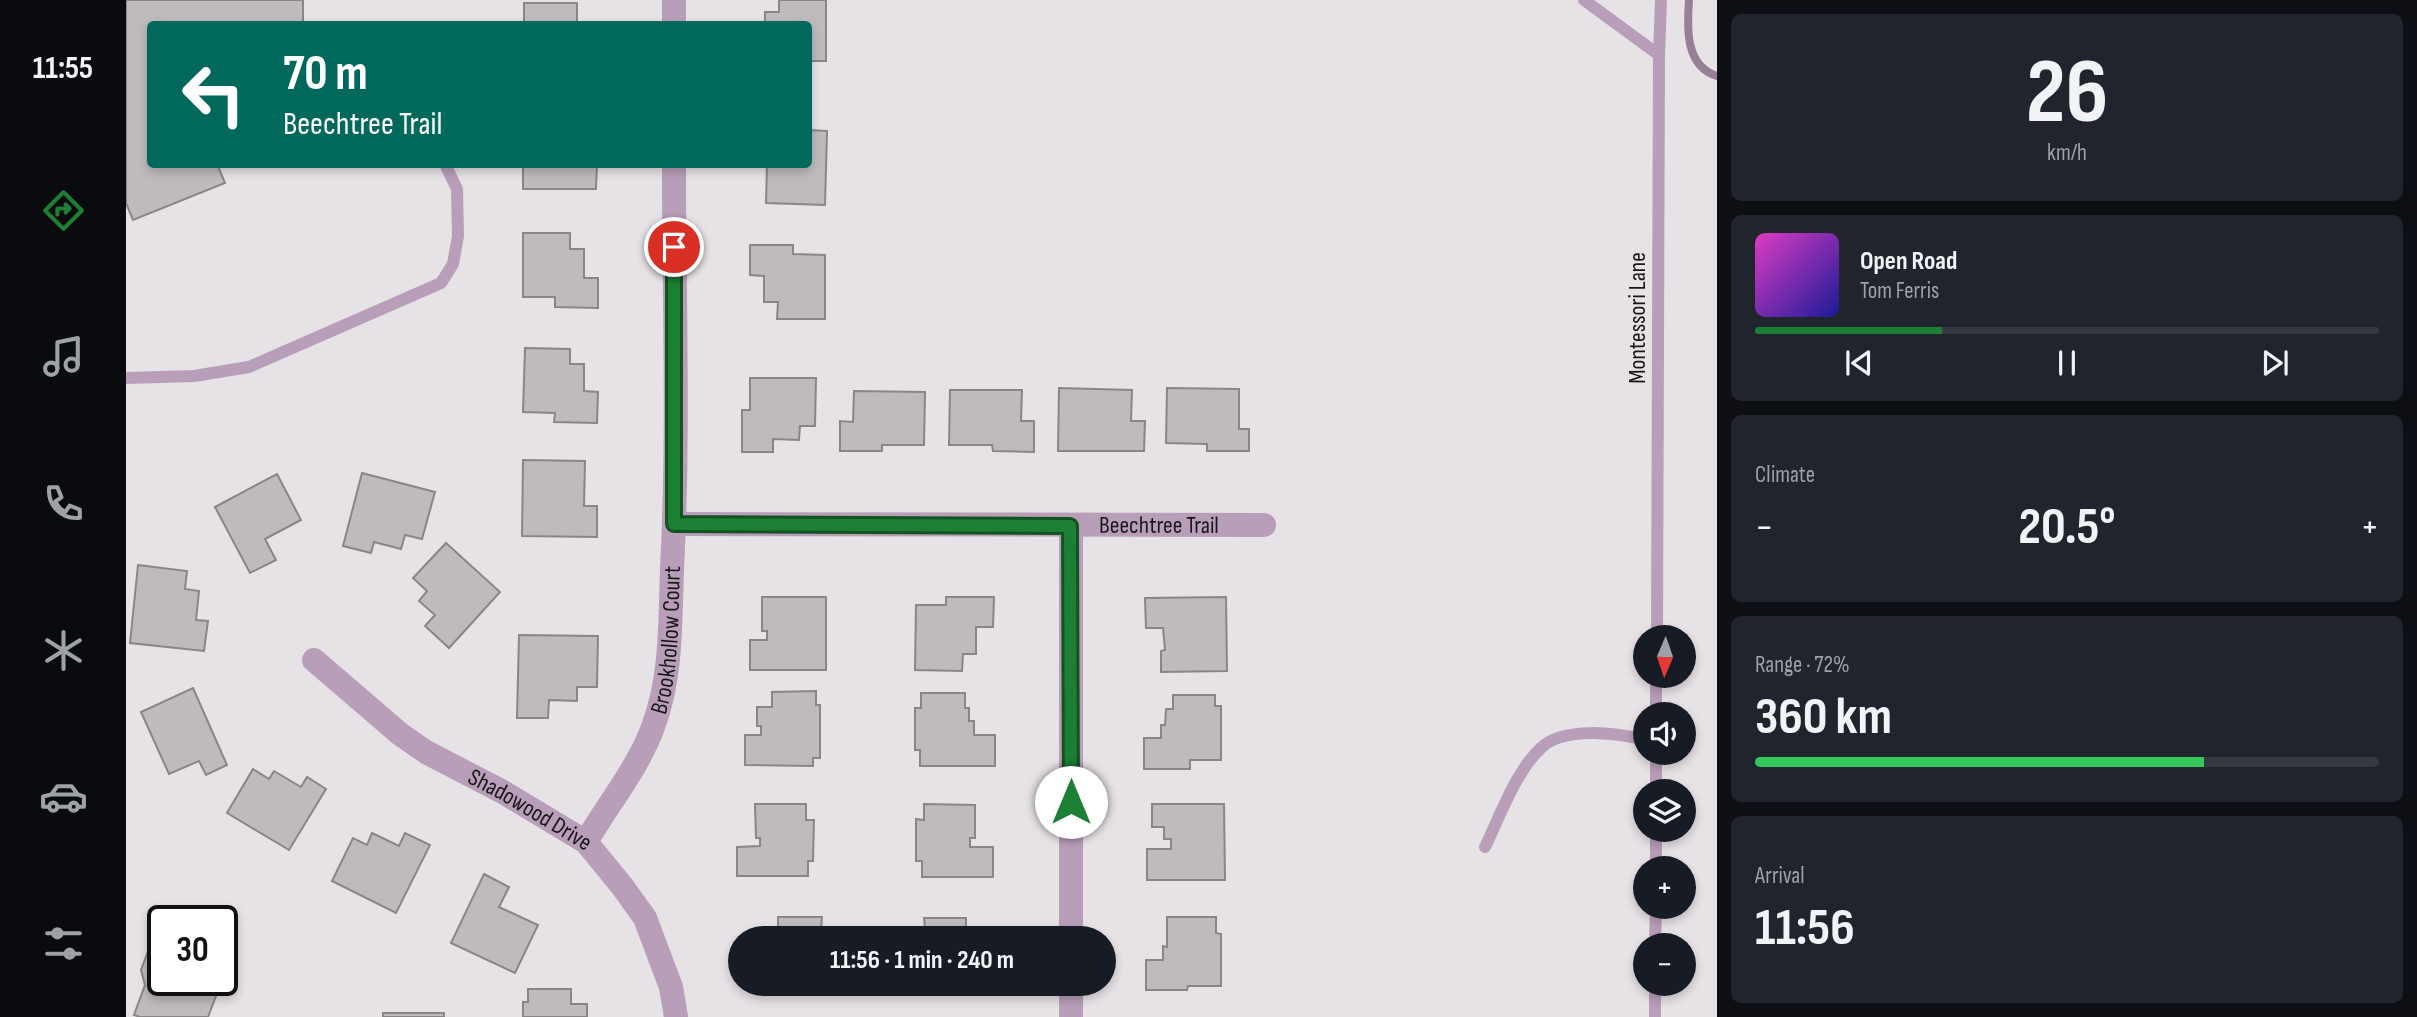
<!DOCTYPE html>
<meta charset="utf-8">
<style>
:root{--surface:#171b24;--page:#20242c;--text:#f1f3f6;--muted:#9ea1a6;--line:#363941;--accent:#1c7f33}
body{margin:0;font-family:"Sofia Sans Condensed",sans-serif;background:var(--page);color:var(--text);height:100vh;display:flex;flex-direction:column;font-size:26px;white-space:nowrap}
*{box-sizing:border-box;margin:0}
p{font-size:23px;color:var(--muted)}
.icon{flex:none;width:38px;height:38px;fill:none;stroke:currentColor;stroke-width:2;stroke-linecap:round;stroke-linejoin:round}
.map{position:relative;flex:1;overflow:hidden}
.panel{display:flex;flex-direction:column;gap:14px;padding:14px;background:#0d0f14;width:700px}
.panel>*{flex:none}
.top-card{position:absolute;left:21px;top:21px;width:665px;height:147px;border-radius:7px;box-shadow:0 4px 10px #0003;background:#00695c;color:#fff;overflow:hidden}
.needle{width:46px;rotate:182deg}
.controls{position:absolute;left:1507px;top:625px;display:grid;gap:14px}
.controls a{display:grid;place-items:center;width:63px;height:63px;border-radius:50%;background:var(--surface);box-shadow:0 4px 10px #0003;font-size:35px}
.speed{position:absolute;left:21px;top:905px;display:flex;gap:14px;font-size:35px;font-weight:700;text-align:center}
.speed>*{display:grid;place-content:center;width:91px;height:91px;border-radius:50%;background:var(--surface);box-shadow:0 4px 10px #0003;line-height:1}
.speed .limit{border:4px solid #111;border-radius:10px;background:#fff;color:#111}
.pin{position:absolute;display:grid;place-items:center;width:60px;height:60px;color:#fff;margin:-30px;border:4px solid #fff;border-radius:50%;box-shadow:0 2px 7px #0007}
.me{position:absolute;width:77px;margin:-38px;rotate:0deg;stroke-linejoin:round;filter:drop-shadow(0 0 5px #0008)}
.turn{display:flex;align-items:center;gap:24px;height:147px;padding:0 21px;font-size:32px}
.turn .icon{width:91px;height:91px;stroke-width:2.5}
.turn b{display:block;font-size:49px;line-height:60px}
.big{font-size:52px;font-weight:700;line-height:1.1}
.panel .card{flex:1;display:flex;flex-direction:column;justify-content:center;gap:10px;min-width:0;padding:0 24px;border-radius:10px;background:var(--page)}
.panel .dial{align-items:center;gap:0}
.dial b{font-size:91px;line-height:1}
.song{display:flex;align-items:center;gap:21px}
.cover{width:84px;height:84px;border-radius:10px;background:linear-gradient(135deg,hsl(310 70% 55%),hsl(240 70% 35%))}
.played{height:7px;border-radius:4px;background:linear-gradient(90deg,var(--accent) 30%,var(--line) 30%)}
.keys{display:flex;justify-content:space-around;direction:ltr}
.heat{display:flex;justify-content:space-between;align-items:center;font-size:38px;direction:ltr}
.charge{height:10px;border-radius:5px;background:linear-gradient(90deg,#34c759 72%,var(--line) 0)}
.trip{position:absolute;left:602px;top:926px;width:388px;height:70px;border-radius:35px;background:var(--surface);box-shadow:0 4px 10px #0003;font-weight:700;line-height:70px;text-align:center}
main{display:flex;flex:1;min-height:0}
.tabs{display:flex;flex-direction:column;width:126px;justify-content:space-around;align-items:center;background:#090b0e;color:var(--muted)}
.tabs .icon{width:49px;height:49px}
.tabs .selected{color:var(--accent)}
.tabs b{font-size:32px;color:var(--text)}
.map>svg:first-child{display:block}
</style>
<main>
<nav class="tabs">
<b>11:55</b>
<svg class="icon selected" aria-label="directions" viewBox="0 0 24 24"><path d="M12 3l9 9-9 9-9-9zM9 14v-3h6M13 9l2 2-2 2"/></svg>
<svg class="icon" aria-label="music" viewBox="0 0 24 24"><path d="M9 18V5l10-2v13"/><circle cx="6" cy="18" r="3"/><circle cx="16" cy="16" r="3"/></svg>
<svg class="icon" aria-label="phone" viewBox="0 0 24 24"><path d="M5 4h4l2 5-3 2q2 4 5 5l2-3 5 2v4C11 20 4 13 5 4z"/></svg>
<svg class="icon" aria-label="climate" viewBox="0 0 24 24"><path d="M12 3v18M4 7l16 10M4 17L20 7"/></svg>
<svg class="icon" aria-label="car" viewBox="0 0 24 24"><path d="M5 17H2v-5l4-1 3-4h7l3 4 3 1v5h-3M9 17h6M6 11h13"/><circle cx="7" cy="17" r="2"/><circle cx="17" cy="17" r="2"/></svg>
<svg class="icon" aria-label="filters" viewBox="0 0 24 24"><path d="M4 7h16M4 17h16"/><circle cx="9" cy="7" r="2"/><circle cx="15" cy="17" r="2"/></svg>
</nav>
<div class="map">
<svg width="1591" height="1017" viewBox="0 0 1591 1017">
<rect width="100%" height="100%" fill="#e6e2e6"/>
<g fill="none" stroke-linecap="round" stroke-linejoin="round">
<path stroke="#977f96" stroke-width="8" d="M 1563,0 C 1561,28 1559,66 1591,76"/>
</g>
<g fill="#bebabe" stroke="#898589" stroke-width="2">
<path d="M 0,0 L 177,0 L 177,24 L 24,24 L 24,164 L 91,164 L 99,183 L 7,220 L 0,203 Z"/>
<path d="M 653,0 L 700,0 L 700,61 L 682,61 L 682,24 L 639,24 L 639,12 L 653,12 Z"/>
<rect x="398" y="3" width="53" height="21"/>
<path d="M 682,130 L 701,131 L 699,205 L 640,203 L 641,164 L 682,164 Z"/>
<path d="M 397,164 L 471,164 L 470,189 L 397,189 Z"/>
<path d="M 397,233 L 444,233 L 444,249 L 458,249 L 458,278 L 472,278 L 472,308 L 429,307 L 429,297 L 397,297 Z"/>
<path d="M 624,245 L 667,245 L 667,254 L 699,255 L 699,319 L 651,319 L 652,302 L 638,302 L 638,276 L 624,275 Z"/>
<path d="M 399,348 L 444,349 L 444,364 L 458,364 L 458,391 L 472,392 L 471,423 L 428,422 L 429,413 L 397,412 Z"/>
<path d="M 624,378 L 690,378 L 689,426 L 674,426 L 673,440 L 647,439 L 647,452 L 616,452 L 616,410 L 624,410 Z"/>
<path d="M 933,388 L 1006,390 L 1005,421 L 1019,421 L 1018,451 L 932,451 Z"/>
<path d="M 1041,388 L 1113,389 L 1113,429 L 1123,429 L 1123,451 L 1081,451 L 1081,444 L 1040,443 Z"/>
<path d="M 824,390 L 896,390 L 895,421 L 908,421 L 908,452 L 867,451 L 866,445 L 823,445 Z"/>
<path d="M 728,391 L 799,392 L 798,445 L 756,445 L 756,451 L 714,451 L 714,421 L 727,422 Z"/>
<path d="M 397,460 L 459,461 L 458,506 L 471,506 L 471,537 L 396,536 Z"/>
<path d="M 236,473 L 309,492 L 296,539 L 279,535 L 275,549 L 248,542 L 245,553 L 217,546 Z"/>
<path d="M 151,474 L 175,520 L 139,539 L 150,560 L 124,573 L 89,507 Z"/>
<path d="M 320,543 L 374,592 L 323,648 L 299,626 L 309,615 L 293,601 L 301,591 L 287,578 Z"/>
<path d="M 12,565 L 61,571 L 59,589 L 73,591 L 70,620 L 82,621 L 78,651 L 4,643 Z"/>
<path d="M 636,597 L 700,597 L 700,670 L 624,670 L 624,640 L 641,640 L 641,631 L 636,631 Z"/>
<path d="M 820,597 L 868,597 L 867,627 L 850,627 L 850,654 L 837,654 L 836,671 L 789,670 L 790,605 L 820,605 Z"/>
<path d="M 1100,597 L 1101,671 L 1035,672 L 1035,651 L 1039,650 L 1037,628 L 1020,628 L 1019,598 Z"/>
<path d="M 393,635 L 472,636 L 471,687 L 451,687 L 451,701 L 423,700 L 422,718 L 391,718 Z"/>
<path d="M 67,688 L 101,765 L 80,775 L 73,761 L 43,774 L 15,712 Z"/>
<path d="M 690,691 L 690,705 L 694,705 L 694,758 L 687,758 L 687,766 L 619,765 L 619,735 L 635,735 L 635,726 L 631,726 L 631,707 L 646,707 L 646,692 Z"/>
<path d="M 795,693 L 839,693 L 839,708 L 843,708 L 843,721 L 848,721 L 848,735 L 869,735 L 869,766 L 794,766 L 794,750 L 789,750 L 789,708 L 795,708 Z"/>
<path d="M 1047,695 L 1089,695 L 1089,706 L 1095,706 L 1095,760 L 1064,760 L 1064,769 L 1018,769 L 1018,738 L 1035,738 L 1035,725 L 1039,725 L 1040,709 L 1047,709 Z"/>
<path d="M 127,769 L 143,779 L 148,771 L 175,787 L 181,777 L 200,789 L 163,850 L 101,813 Z"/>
<path d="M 629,804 L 680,804 L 680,820 L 688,820 L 687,861 L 682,861 L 682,876 L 611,876 L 611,847 L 634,846 L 634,838 L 630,838 Z"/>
<path d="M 798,804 L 849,805 L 849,838 L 844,838 L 844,847 L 867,847 L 867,877 L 796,877 L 796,861 L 790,861 L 790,819 L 798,820 Z"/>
<path d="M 1026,804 L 1098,804 L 1099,880 L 1021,880 L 1021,849 L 1045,849 L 1045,839 L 1038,839 L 1038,827 L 1026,827 Z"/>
<path d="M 246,833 L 273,846 L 279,833 L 304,845 L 270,913 L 206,881 L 227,838 L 241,845 Z"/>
<path d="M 358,874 L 383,887 L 373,907 L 412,925 L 389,973 L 325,943 Z"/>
<path d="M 652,917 L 696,917 L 695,931 L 700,931 L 700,938 L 636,938 L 636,933 L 652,933 Z"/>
<path d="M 1041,917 L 1090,917 L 1090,933 L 1095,934 L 1095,986 L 1062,986 L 1061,990 L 1020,990 L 1020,960 L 1037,960 L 1037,946 L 1041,947 Z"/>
<path d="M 798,918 L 840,918 L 840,933 L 848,932 L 848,938 L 792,938 L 792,930 L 799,929 Z"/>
<path d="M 96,928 L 105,956 L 96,980 Z"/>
<path d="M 27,938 L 37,942 L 37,980 L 96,980 L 82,1017 L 14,1017 L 8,1015 L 19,985 L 15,970 Z"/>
<rect x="625" y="984" width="68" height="7"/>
<rect x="824" y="984" width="46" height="8"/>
<path d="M 402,989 L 445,989 L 445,1004 L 461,1004 L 461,1017 L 397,1017 L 397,1002 L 402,1002 Z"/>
<rect x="257" y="1013" width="61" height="4"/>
</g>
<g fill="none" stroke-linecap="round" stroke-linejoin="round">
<g stroke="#b89eb8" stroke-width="12">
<path d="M 1458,0 L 1533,55"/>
<path d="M 0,378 L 68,376 L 123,367 L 315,283 L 327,264 L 332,236 L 331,189 L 319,164"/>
<path d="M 1531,637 L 1533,55 L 1535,0"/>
<path d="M 1530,714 L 1530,676"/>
<path d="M 1530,791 L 1530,752"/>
<path d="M 1359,847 C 1374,816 1390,771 1415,748 C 1437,726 1491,733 1519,740"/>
<path d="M 1530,868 L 1530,830"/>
<path d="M 1529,945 L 1530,906"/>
<path d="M 1529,1017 L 1529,984"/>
</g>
<g stroke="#b89eb8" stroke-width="24">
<path d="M 548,0 L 548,24"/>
<path id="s1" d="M 548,524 L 1138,525"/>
<path d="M 945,526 L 945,938"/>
<path id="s2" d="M 188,660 L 274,734 L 300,752 L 377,792 L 460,842 L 496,886 L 519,918 L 545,987 L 550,1017"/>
<path id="s3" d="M 460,842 C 482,804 512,768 527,727 C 546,677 544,622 546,569 C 553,435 548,299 548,164"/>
<path d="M 945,984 L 945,1017"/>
</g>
</g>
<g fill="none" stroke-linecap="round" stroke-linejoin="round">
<g stroke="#125321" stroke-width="18">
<path id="route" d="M 548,247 L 548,524 L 944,526 L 945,802"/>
</g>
<use href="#route" stroke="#1c7f33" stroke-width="12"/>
</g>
<g text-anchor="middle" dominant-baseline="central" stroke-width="5" stroke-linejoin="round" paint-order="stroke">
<g font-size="24" fill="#191819" stroke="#e6e2e6">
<text transform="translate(1511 318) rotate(-90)">Montessori Lane</text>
<text stroke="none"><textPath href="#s1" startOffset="485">Beechtree Trail</textPath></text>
<text stroke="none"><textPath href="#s3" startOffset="222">Brookhollow Court</textPath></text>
<text stroke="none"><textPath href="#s2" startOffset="264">Shadowood Drive</textPath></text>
</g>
</g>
</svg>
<div class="controls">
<a><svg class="needle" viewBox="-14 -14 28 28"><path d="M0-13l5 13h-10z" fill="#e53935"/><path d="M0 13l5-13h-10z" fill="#9ea1a6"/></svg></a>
<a><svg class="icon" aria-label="sound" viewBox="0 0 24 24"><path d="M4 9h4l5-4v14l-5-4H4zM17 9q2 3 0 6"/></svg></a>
<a><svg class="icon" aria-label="layers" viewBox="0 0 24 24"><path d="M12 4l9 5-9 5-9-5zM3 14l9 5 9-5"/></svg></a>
<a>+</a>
<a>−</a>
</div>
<div class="speed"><div class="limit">30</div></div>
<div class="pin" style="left:548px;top:247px;background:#d93025"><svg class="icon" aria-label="arrive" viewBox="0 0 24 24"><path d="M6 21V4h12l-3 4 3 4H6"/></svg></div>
<svg class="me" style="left:945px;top:802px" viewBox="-20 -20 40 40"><circle r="19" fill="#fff"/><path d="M0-13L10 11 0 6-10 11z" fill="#1c7f33"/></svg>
<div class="trip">11:56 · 1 min · 240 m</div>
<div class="top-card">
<div class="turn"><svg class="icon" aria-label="left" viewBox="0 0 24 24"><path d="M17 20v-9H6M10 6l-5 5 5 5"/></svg><div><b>70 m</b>Beechtree Trail</div></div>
</div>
</div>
<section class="panel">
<div class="card dial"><b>26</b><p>km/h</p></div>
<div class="card">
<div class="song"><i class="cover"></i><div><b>Open Road</b><p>Tom Ferris</p></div></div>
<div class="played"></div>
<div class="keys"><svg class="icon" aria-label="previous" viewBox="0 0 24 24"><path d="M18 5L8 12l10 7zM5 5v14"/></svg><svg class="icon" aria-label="pause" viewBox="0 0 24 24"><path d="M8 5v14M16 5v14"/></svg><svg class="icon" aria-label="next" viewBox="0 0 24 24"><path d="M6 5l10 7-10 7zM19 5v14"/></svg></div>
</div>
<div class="card"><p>Climate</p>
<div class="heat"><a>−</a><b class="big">20.5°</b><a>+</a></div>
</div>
<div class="card"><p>Range · 72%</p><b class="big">360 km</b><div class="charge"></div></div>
<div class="card"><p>Arrival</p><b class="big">11:56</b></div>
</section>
</main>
